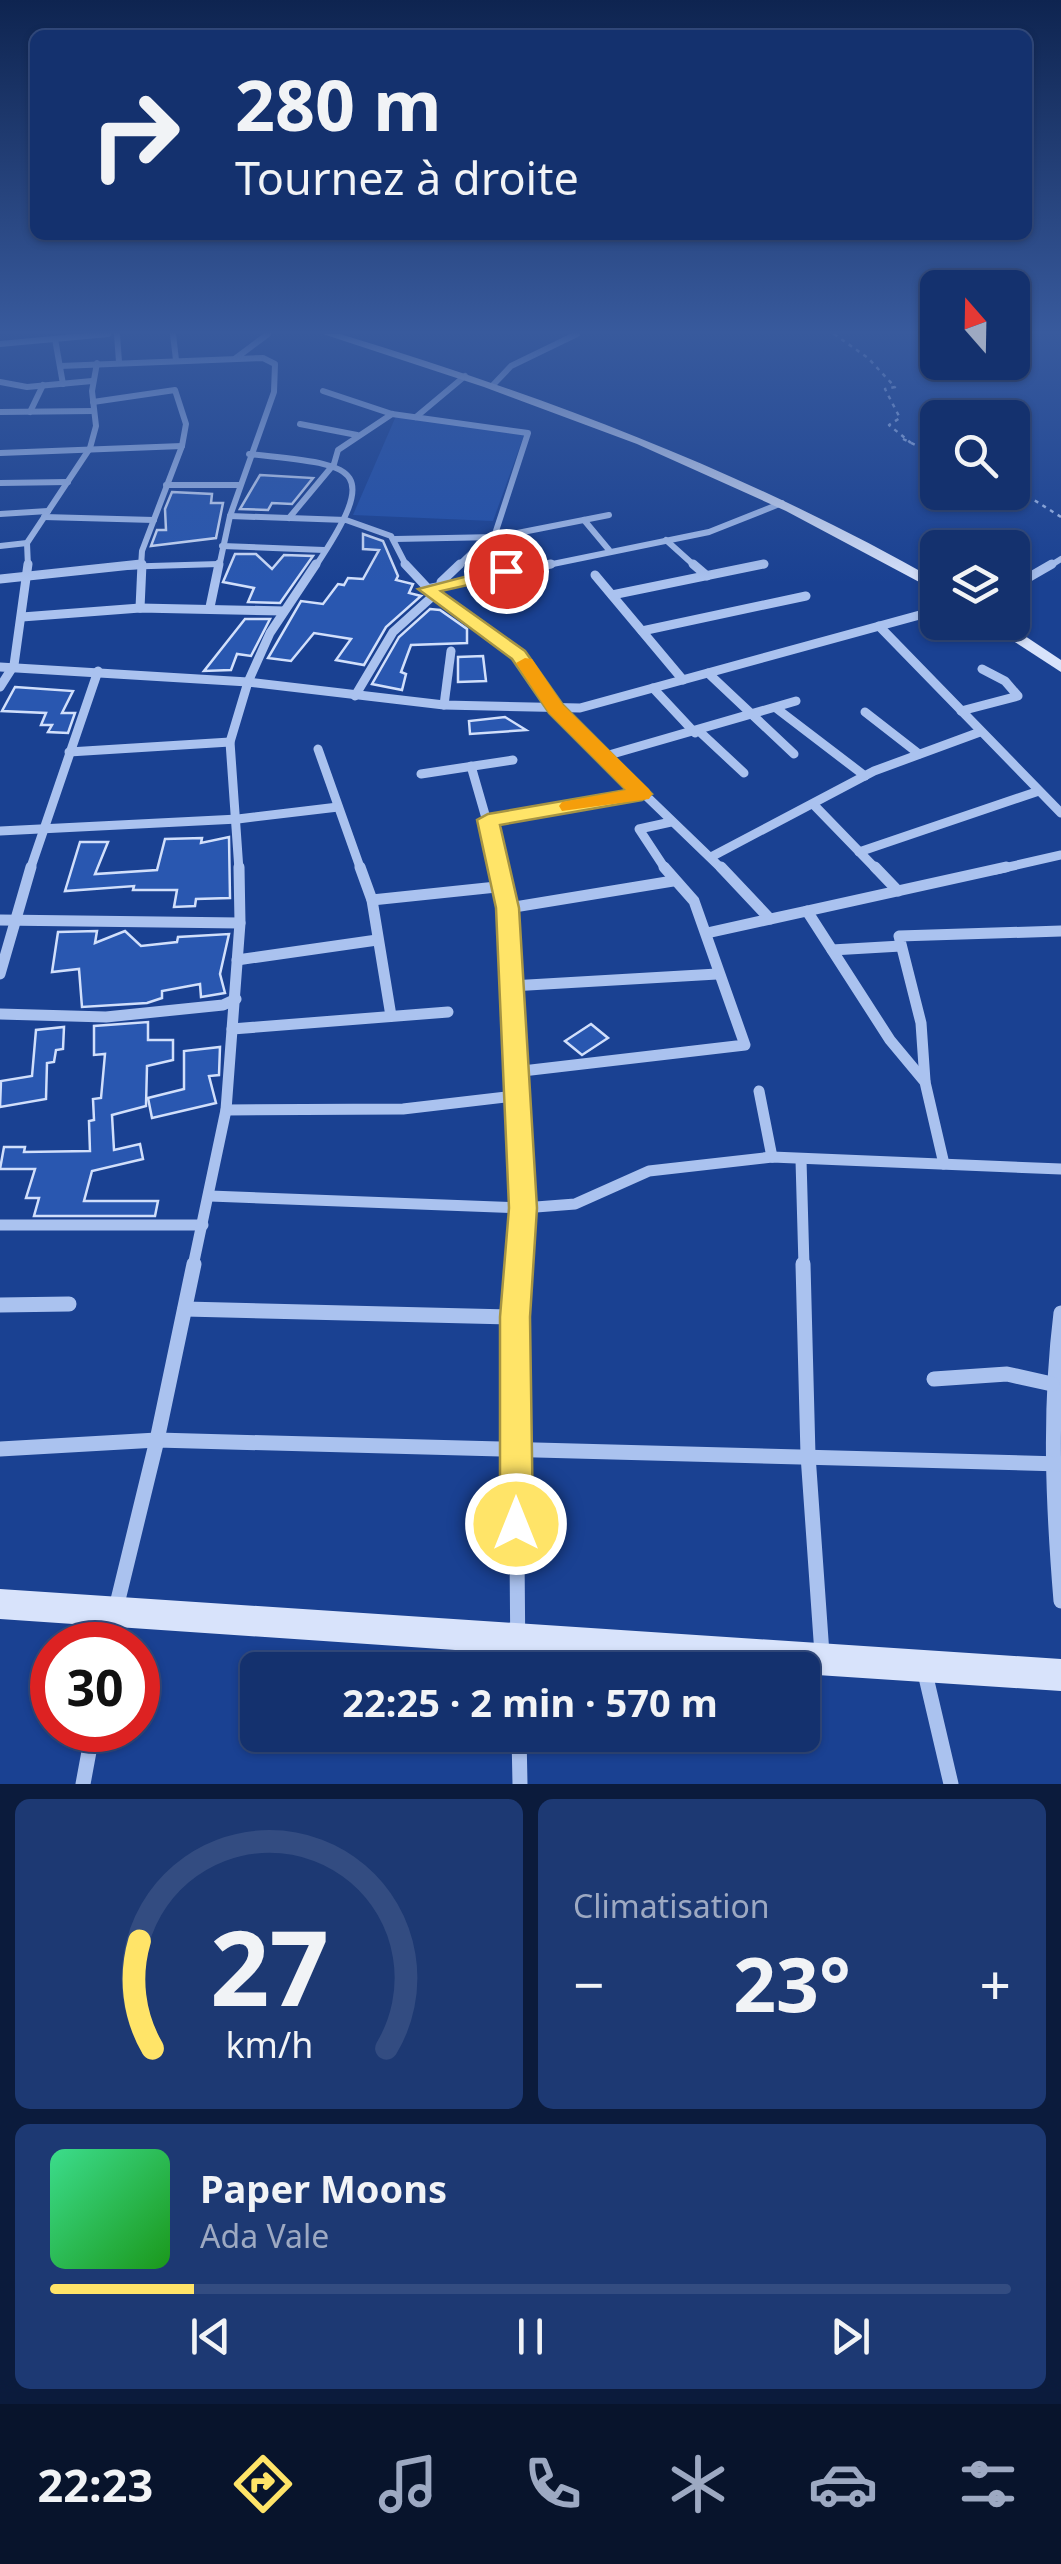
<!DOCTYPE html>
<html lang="fr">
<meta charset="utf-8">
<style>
:root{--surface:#14316e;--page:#1d3973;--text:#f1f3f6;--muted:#9da9c2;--line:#334c81;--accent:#ffe468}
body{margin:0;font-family:"Noto Sans",sans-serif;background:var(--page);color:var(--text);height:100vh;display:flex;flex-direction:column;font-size:38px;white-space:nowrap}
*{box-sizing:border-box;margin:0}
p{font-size:32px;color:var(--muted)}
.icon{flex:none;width:55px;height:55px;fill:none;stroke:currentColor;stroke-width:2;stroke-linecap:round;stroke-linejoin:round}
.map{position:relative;height:1784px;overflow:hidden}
.sheet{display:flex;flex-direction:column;gap:15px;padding:15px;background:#0b1b3c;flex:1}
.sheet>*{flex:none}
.top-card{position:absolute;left:30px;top:30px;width:1002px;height:210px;border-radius:15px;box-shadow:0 2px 8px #0004,0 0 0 2px var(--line);background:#14316e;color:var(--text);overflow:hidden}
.needle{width:65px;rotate:340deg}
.fabs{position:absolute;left:920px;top:270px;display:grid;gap:20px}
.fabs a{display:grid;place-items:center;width:110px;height:110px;border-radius:15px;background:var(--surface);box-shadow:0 2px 8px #0004,0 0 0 2px var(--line);font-size:50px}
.speed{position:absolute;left:30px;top:1622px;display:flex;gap:20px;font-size:50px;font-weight:700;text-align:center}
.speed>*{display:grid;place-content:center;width:130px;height:130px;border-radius:50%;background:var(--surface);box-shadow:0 2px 8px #0004,0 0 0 2px var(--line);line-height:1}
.speed .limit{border:15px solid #d22;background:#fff;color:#111}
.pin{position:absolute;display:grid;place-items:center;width:85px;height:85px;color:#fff;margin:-42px;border:5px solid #fff;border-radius:50%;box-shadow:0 2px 10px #0007}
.me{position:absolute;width:110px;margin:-55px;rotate:0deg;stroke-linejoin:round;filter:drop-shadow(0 0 8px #0008)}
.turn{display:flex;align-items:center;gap:35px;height:210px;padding:0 40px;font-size:45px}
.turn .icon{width:130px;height:130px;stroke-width:2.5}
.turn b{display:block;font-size:70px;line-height:85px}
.big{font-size:75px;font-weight:700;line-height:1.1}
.sheet .widget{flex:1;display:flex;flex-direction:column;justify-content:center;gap:15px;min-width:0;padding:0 35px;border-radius:15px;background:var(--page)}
.sheet .dial{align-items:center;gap:0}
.dial svg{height:260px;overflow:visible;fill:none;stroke:var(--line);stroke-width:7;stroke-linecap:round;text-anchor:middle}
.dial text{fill:var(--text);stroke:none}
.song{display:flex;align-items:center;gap:30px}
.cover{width:120px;height:120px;border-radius:15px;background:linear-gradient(135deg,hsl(150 70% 55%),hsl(120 70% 35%))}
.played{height:10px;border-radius:5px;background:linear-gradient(90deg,var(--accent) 15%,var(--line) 15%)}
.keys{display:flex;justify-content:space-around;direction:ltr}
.heat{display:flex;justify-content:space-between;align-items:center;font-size:55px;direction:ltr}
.sheet .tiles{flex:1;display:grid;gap:15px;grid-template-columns:1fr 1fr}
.widget:last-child{grid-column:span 2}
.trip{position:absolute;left:240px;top:1652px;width:580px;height:100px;border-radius:15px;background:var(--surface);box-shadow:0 2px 8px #0004,0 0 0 2px var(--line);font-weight:700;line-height:100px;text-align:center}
.tab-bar{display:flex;height:160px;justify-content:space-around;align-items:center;background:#08142c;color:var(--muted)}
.tab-bar .icon{width:70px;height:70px}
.tab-bar .active{color:var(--accent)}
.tab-bar b{font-size:45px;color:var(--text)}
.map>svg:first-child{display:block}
</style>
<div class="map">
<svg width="1061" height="1784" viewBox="0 0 1061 1784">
<rect width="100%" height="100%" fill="#1a4192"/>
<path fill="#2351ab" d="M 396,416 L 524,435 L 493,521 L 353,515 Z"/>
<g fill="#2957b0" stroke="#d1dffb" stroke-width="2.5">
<path d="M 260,475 L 313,478 L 292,504 L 272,503 L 268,510 L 240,509 Z"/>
<path d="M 172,492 L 212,494 L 211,503 L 223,503 L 216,538 L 151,546 L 157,530 L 166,530 L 165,509 Z"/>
<path d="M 363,534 L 383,541 L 398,576 L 396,580 L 413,584 L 409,593 L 421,596 L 386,627 L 364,665 L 336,660 L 351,639 L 314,633 L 291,661 L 268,658 L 301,601 L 323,604 L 338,584 L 344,585 L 348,578 L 363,579 L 379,550 L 363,549 Z"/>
<path d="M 235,554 L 256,554 L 272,569 L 284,555 L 313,556 L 280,603 L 248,602 L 254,588 L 223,582 Z"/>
<path d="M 430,609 L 440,610 L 467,629 L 467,643 L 411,645 L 401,672 L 406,674 L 402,690 L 372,684 L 399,637 Z"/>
<path d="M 245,619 L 270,619 L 251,656 L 237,654 L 231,670 L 204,671 Z"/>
<path d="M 483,656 L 486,681 L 458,682 L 458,657 Z"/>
<path d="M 15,687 L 73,691 L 62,713 L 75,713 L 68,733 L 48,732 L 52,725 L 41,725 L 46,713 L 2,711 Z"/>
<path d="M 505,717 L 526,730 L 470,734 L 469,721 Z"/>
<path d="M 229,837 L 230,898 L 196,899 L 195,906 L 174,907 L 177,890 L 133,890 L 134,886 L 65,891 L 80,842 L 108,842 L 95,874 L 157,870 L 165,839 L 202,838 L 201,843 Z"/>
<path d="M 97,931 L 95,943 L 125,931 L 141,946 L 177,942 L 178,937 L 229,934 L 220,974 L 225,993 L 201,997 L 200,984 L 162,991 L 162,998 L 147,1003 L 82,1007 L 79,969 L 52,972 L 58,932 Z"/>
<path d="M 148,1022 L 148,1040 L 173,1040 L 173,1060 L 147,1066 L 146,1106 L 112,1115 L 114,1150 L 140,1144 L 143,1159 L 92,1171 L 84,1201 L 158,1201 L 155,1216 L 34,1216 L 39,1198 L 26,1198 L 35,1169 L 0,1169 L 4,1147 L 25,1147 L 24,1152 L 90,1151 L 89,1121 L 94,1120 L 93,1099 L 101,1098 L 105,1054 L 94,1055 L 94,1026 Z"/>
<path d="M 591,1024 L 608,1038 L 582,1055 L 565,1041 Z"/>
<path d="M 64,1027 L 63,1049 L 56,1050 L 54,1062 L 47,1063 L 46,1099 L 0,1107 L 1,1081 L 32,1076 L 36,1030 Z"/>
<path d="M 220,1047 L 219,1075 L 209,1076 L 216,1103 L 152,1118 L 148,1098 L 184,1089 L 184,1051 Z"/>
</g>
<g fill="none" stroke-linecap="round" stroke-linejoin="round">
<g stroke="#aac2ef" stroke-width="2.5" stroke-dasharray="4 5" stroke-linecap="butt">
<path d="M 834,334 L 868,358 L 895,387 L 885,389 L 900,418 L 889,425 L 911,443"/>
<path d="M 903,439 L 938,456"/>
<path d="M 1012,486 L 1061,517"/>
</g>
<g stroke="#aac2ef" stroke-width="6">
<path d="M 117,334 L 119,362"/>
<path d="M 173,334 L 176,360"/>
<path d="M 55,339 L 63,384"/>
<path d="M 0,344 L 108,334"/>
<path d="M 236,358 L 268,334"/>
<path d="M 60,366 L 263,358 L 275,364 L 274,392 L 230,516 L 219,567"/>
<path d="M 0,382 L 27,387 L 92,381"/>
<path d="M 493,385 L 511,366 L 577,334"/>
<path d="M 323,391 L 392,414 L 528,433 L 494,537"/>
<path d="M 93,402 L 175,390 L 186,424 L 182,446 L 142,551 L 141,567"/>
<path d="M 0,412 L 94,411"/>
<path d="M 30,412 L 43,385"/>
<path d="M 416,417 L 465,376"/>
<path d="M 300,424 L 357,435"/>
<path d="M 0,453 L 182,446"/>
<path d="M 249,454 C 352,466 386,461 315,567"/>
<path d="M 0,483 L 68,482"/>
<path d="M 166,485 L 240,485"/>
<path d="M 0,514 L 48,511"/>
<path d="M 230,516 L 346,520 L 391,536 L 407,567"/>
<path d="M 44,517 L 154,520"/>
<path d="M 289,518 L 334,464 L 338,450 L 392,414"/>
<path d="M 584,520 L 609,550"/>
<path d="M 395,539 L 497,537 L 609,515"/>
<path d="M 666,540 L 696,567"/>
<path d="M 0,546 L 27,543"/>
<path d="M 222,546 L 324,550"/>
<path d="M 28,567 L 27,543 L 90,448 L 96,426 L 92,391 L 97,363"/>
<path d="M 117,567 L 219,564"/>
<path d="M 457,567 L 487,538"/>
<path d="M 538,567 L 709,532 L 782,503"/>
<path d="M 752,567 L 764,564"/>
<path d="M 1048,567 L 1061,559"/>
</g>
<g stroke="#aac2ef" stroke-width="9">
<path d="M 405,564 L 434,595 L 518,655 L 556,709 L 723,870"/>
<path d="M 693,564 L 707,576"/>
<path d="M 595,575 L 683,680"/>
<path d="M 0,579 L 141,564"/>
<path d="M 441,582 L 460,564"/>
<path d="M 1012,587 L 1052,564"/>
<path d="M 427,589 L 551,564"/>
<path d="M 612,595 L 764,564"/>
<path d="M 210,607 L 219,564"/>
<path d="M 140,608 L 142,564"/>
<path d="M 22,617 L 140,608 L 284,611"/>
<path d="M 879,626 L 1061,813"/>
<path d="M 642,631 L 806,596"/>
<path d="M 0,667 L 248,682 L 444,705 L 580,708 L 938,610"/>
<path d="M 708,673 L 794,754"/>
<path d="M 0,687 L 14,665 L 28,564"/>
<path d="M 653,688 L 695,733"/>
<path d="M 355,696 L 393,632 L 434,595"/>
<path d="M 444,705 L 451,651"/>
<path d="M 776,708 L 865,776"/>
<path d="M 961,711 L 1018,696 L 1005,681 L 982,669"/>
<path d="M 865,712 L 919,754"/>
<path d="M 700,732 L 744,773"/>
<path d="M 318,749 L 361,870"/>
<path d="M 69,752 L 230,742"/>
<path d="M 602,757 L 796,701"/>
<path d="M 471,766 L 501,870"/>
<path d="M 421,774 L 513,760"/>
<path d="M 814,805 L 877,870"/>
<path d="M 488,820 L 642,794"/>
<path d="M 0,831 L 238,819 L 338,807"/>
<path d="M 859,852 L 1039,791"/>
<path d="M 711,857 L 874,771 L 980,732"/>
<path d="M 30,870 L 98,671"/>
<path d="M 239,870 L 230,742 L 248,682 L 270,633 L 316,564"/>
<path d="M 666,870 L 639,829 L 671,822"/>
<path d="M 995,870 L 1061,855"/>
</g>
<g stroke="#aac2ef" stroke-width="11">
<path d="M 360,867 L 372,900 L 391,1016"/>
<path d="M 501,867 L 508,908 L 523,1208 L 519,1266"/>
<path d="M 721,867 L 770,919"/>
<path d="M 875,867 L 898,891"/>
<path d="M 372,900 L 506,886"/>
<path d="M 508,908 L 673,881"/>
<path d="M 807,911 L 1006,867"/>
<path d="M 0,920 L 240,923"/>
<path d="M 707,933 L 807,911 L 890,1040 L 925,1082 L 944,1164"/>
<path d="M 832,950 L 901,946"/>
<path d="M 237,960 L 377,940"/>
<path d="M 0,974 L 31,867"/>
<path d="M 511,986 L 717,974"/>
<path d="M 0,1014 L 106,1017 L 223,1005 L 236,999"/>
<path d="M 232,1029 L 448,1012"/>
<path d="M 514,1072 L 745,1045 L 694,901 L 664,867"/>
<path d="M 925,1081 L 921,1023 L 899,936 L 1061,931"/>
<path d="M 759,1091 L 772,1157"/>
<path d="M 226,1110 L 403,1109 L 515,1096"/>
<path d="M 801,1160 L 804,1266"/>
<path d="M 210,1196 L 523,1208 L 575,1204 L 649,1171 L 772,1157 L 1061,1169"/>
<path d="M 0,1225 L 203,1225"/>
<path d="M 193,1266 L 226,1110 L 240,923 L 239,867"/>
</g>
<g stroke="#aac2ef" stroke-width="15">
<path d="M 803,1264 L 808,1455 L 822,1654"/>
<path d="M 0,1305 L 69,1304"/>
<path d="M 185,1309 L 515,1317"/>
<path d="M 1061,1313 C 1049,1410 1053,1504 1061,1601"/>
<path d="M 934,1379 L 1007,1374 L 1052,1384"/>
<path d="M 0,1449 L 157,1440 L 1061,1464"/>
<path d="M 107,1645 L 157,1440 L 194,1264"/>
<path d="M 518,1670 L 515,1317 L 519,1264"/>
<path d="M 925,1673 L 951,1784"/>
<path d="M 519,1735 L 520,1784"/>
<path d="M 83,1784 L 93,1730"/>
</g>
<g fill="#d8e3fb" fill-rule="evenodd">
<path d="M 323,334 L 340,334 C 550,398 746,472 938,581 L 938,592 L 786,511 L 637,444 L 484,387 Z"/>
<path d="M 984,622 L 1004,622 L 1061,660 L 1061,672 Z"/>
<path d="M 0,1589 L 1061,1659 L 1061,1691 L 802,1674 L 802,1670 L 750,1670 L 0,1619 Z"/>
</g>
</g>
<linearGradient id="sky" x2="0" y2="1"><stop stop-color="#0e2450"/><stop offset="0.57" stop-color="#385a9d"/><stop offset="1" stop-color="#385a9d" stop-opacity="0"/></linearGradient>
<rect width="1061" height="583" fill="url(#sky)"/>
<path fill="#ffe468" stroke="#a69444" stroke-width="2.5" d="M 506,566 L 515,571 L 512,575 L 441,591 L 525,651 L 563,705 L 652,794 L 642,800 L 500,825 L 519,908 L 537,1208 L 530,1317 L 533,1524 L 528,1536 L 516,1541 L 505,1536 L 500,1524 L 500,1317 L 509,1208 L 496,908 L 477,820 L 488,814 L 626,790 L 549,713 L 512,659 L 418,589 Z"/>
<path fill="#f59e0b" d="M 525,658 L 532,659 L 563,705 L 649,789 L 652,794 L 649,799 L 562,811 L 559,806 L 562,802 L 626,790 L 549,713 L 516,663 Z"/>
</svg>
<div class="fabs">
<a><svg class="needle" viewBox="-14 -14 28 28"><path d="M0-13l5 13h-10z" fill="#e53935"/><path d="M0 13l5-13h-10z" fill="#9da9c2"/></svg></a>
<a><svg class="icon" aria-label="search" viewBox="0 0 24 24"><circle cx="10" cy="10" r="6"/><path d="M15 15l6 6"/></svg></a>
<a><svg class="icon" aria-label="layers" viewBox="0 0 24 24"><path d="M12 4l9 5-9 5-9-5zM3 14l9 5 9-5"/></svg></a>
</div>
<div class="speed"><div class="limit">30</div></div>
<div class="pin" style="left:506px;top:571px;background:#d93025"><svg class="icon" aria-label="arrive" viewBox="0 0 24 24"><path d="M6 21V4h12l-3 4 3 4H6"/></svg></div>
<svg class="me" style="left:516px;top:1524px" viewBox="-20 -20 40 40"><circle r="17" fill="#ffe468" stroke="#fff" stroke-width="3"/><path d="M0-11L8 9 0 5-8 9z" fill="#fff"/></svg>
<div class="trip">22:25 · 2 min · 570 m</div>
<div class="top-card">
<div class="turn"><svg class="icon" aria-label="right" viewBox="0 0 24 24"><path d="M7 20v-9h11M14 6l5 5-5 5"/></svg><div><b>280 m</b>Tournez à droite</div></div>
</div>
</div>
<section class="sheet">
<div class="tiles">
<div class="widget dial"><svg viewBox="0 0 100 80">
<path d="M14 69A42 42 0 1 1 86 69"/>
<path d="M14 69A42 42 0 0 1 10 36" stroke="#ffe468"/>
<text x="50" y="56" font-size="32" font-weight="700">27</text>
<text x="50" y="72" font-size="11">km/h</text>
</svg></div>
<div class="widget"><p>Climatisation</p>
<div class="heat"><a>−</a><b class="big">23°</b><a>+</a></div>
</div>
<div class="widget">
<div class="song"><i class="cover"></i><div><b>Paper Moons</b><p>Ada Vale</p></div></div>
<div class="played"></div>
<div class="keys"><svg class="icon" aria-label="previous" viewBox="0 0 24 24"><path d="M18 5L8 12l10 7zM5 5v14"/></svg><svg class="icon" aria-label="pause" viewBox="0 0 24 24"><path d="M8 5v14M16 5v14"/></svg><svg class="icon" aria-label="next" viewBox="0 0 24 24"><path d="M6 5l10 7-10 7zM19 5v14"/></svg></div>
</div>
</div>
</section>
<nav class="tab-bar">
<b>22:23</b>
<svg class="icon active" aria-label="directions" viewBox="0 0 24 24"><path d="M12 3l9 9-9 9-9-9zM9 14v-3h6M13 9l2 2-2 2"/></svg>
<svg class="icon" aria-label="music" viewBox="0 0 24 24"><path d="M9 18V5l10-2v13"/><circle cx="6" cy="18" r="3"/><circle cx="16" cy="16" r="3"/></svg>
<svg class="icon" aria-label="phone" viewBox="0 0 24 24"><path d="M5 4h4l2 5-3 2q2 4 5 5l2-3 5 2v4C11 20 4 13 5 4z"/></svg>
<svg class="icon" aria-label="climate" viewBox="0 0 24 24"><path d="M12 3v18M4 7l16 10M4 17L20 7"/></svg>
<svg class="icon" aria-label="car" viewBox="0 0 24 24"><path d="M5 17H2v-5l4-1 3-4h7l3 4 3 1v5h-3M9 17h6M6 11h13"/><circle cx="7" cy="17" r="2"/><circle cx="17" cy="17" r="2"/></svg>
<svg class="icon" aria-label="filters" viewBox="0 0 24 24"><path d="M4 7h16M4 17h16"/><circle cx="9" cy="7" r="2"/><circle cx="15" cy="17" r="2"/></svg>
</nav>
